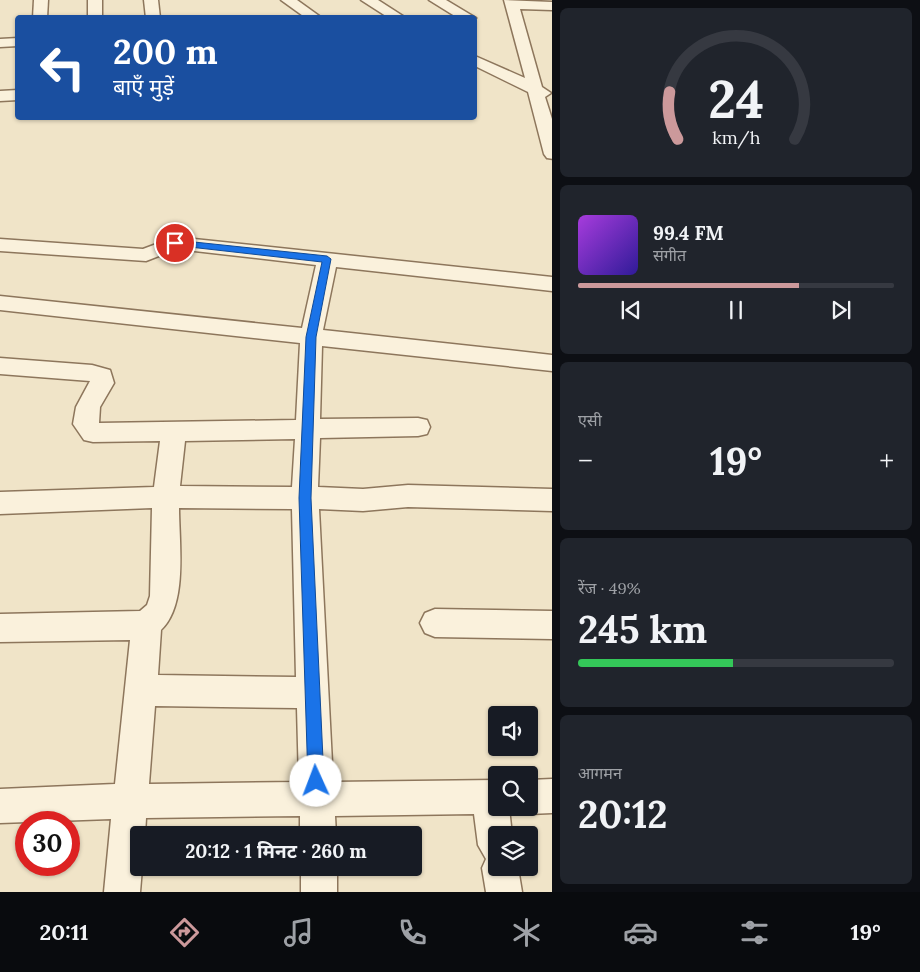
<!DOCTYPE html>
<html lang="hi">
<meta charset="utf-8">
<style>
:root{--surface:#171b24;--page:#20242c;--text:#f1f3f6;--muted:#9ea1a6;--line:#363941;--accent:#cc999b}
body{margin:0;font-family:Lora,"Noto Sans Devanagari",serif;background:var(--page);color:var(--text);height:100vh;display:flex;flex-direction:column;font-size:19px;white-space:nowrap}
*{box-sizing:border-box;margin:0}
p{font-size:16px;color:var(--muted)}
.icon{flex:none;width:28px;height:28px;fill:none;stroke:currentColor;stroke-width:2;stroke-linecap:round;stroke-linejoin:round}
.map{position:relative;flex:1;overflow:hidden}
.drawer{display:flex;flex-direction:column;gap:8px;padding:8px;background:#0d0f14;width:368px}
.drawer>*{flex:none}
.banner{position:absolute;left:15px;top:15px;width:462px;height:105px;border-radius:5px;box-shadow:0 1px 4px #0004;background:#1a4fa0;color:#fff;overflow:hidden}
.buttons{position:absolute;left:488px;top:706px;display:grid;gap:10px}
.buttons a{display:grid;place-items:center;width:50px;height:50px;border-radius:5px;background:var(--surface);box-shadow:0 1px 4px #0004;font-size:25px}
.speed{position:absolute;left:15px;top:811px;display:flex;gap:10px;font-size:25px;font-weight:700;text-align:center}
.speed>*{display:grid;place-content:center;width:65px;height:65px;border-radius:50%;background:var(--surface);box-shadow:0 1px 4px #0004;line-height:1}
.speed .limit{border:8px solid #d22;background:#fff;color:#111}
.pin{position:absolute;display:grid;place-items:center;width:42px;height:42px;color:#fff;margin:-21px;border:2px solid #fff;border-radius:50%;box-shadow:0 1px 5px #0007}
.me{position:absolute;width:55px;margin:-28px;rotate:358deg;stroke-linejoin:round;filter:drop-shadow(0 0 4px #0008)}
.turn{display:flex;align-items:center;gap:18px;height:105px;padding:0 15px;font-size:22px}
.turn .icon{width:65px;height:65px;stroke-width:2.5}
.turn b{display:block;font-size:35px;line-height:42px}
.big{font-size:38px;font-weight:700;line-height:1.1}
.drawer .tile{flex:1;display:flex;flex-direction:column;justify-content:center;gap:8px;min-width:0;padding:0 18px;border-radius:8px;background:var(--page)}
.drawer .dial{align-items:center;gap:0}
.dial svg{height:130px;overflow:visible;fill:none;stroke:var(--line);stroke-width:7;stroke-linecap:round;text-anchor:middle}
.dial text{fill:var(--text);stroke:none}
.song{display:flex;align-items:center;gap:15px}
.cover{width:60px;height:60px;border-radius:8px;background:linear-gradient(135deg,hsl(280 70% 55%),hsl(250 70% 35%))}
.played{height:5px;border-radius:2px;background:linear-gradient(90deg,var(--accent) 70%,var(--line) 70%)}
.keys{display:flex;justify-content:space-around;direction:ltr}
.heat{display:flex;justify-content:space-between;align-items:center;font-size:28px;direction:ltr}
.charge{height:8px;border-radius:4px;background:linear-gradient(90deg,#34c759 49%,var(--line) 0)}
.trip{position:absolute;left:130px;top:826px;width:292px;height:50px;border-radius:5px;background:var(--surface);box-shadow:0 1px 4px #0004;font-weight:700;line-height:50px;text-align:center}
.tabs{display:flex;height:80px;justify-content:space-around;align-items:center;background:#090b0e;color:var(--muted)}
.tabs .icon{width:35px;height:35px}
.tabs .active{color:var(--accent)}
.tabs b{font-size:22px;color:var(--text)}
main{display:flex;flex:1;min-height:0}
.map>svg:first-child{display:block}
</style>
<main>
<div class="map">
<svg width="553" height="892" viewBox="0 0 553 892">
<rect width="100%" height="100%" fill="#f0e4c8"/>
<g fill="none" stroke-linecap="round" stroke-linejoin="round">
<g stroke="#8d765c" stroke-width="3">
<g id="minor">
<path d="M 34,0 L 48,0 L 47,18 L 33,18 Z"/>
<rect x="88" y="0" width="14" height="18"/>
<path d="M 144,0 L 158,0 L 160,18 L 146,18 Z"/>
<path d="M 281,0 L 297,0 L 322,18 L 306,18 Z"/>
<path d="M 361,0 L 378,0 L 406,18 L 389,18 Z"/>
<path d="M 429,0 L 446,0 L 476,18 L 458,18 Z"/>
<path d="M 504,0 L 553,2 L 553,10 L 520,9 L 542,87 L 551,93 L 545,97 L 553,122 L 553,159 L 547,158 L 544,154 L 528,92 L 475,66 L 475,56 L 525,78 Z"/>
<path d="M 18,38 L 18,46 L 0,47 L 0,39 Z"/>
<path d="M 18,90 L 18,100 L 0,101 L 0,91 Z"/>
<path d="M 175,237 L 553,277 L 553,291 L 336,267 L 323,330 L 553,355 L 553,371 L 322,346 L 320,419 L 418,418 L 427,420 L 430,427 L 427,434 L 418,436 L 320,438 L 318,487 L 363,489 L 408,485 L 553,489 L 553,511 L 408,507 L 363,511 L 319,509 L 333,782 L 496,780 L 496,808 L 509,808 L 512,835 L 496,835 L 496,868 L 518,868 L 522,892 L 486,892 L 482,868 L 486,859 L 478,845 L 474,814 L 335,816 L 336,835 L 300,835 L 300,816 L 146,818 L 145,835 L 139,835 L 139,868 L 142,868 L 140,892 L 104,892 L 111,819 L 0,823 L 0,789 L 115,784 L 130,640 L 0,642 L 0,614 L 140,611 L 147,605 L 150,596 L 152,508 L 0,514 L 0,492 L 154,487 L 160,441 L 93,442 L 84,440 L 73,424 L 76,407 L 90,381 L 0,374 L 0,358 L 92,365 L 110,370 L 114,383 L 100,407 L 99,423 L 296,420 L 300,343 L 0,310 L 0,296 L 302,328 L 316,265 L 177,249 L 146,261 L 0,251 L 0,239 L 143,249 ZM 295,439 L 292,487 L 180,486 L 185,441 ZM 179,508 L 292,509 L 296,677 L 158,675 L 161,630 C 188,605 179,543 179,508 ZM 155,706 L 297,708 L 299,782 L 149,784 Z"/>
<path d="M 435,609 L 553,611 L 553,639 L 435,637 L 425,633 L 420,623 L 425,613 Z"/>
<path d="M 553,779 L 553,813 L 529,814 L 517,809 L 516,808 L 529,808 L 529,780 Z"/>
<rect x="301" y="868" width="36" height="24"/>
</g>
</g>
<use href="#minor" fill="#faf1dc" fill-rule="evenodd"/>
</g>
<path fill="#1a73e8" stroke="#114b97" d="M 175,240 L 327,256 L 331,259 L 316,337 L 311,498 L 324,781 L 321,787 L 316,789 L 310,787 L 308,781 L 299,498 L 306,337 L 322,262 L 172,245 L 172,241 Z"/>
</svg>
<div class="buttons">
<a><svg class="icon" aria-label="sound" viewBox="0 0 24 24"><path d="M4 9h4l5-4v14l-5-4H4zM17 9q2 3 0 6"/></svg></a>
<a><svg class="icon" aria-label="search" viewBox="0 0 24 24"><circle cx="10" cy="10" r="6"/><path d="M15 15l6 6"/></svg></a>
<a><svg class="icon" aria-label="layers" viewBox="0 0 24 24"><path d="M12 4l9 5-9 5-9-5zM3 14l9 5 9-5"/></svg></a>
</div>
<div class="speed"><div class="limit">30</div></div>
<div class="pin" style="left:175px;top:243px;background:#d93025"><svg class="icon" aria-label="arrive" viewBox="0 0 24 24"><path d="M6 21V4h12l-3 4 3 4H6"/></svg></div>
<svg class="me" style="left:316px;top:781px" viewBox="-20 -20 40 40"><circle r="19" fill="#fff"/><path d="M0-13L10 11 0 6-10 11z" fill="#1a73e8"/></svg>
<div class="trip">20:12 · 1 मिनट · 260 m</div>
<div class="banner">
<div class="turn"><svg class="icon" aria-label="left" viewBox="0 0 24 24"><path d="M17 20v-9H6M10 6l-5 5 5 5"/></svg><div><b>200 m</b>बाएँ मुड़ें</div></div>
</div>
</div>
<section class="drawer">
<div class="tile dial"><svg viewBox="0 0 100 80">
<path d="M14 69A42 42 0 1 1 86 69"/>
<path d="M14 69A42 42 0 0 1 9 40" stroke="#cc999b"/>
<text x="50" y="56" font-size="32" font-weight="700">24</text>
<text x="50" y="72" font-size="11">km/h</text>
</svg></div>
<div class="tile">
<div class="song"><i class="cover"></i><div><b>99.4 FM</b><p>संगीत</p></div></div>
<div class="played"></div>
<div class="keys"><svg class="icon" aria-label="previous" viewBox="0 0 24 24"><path d="M18 5L8 12l10 7zM5 5v14"/></svg><svg class="icon" aria-label="pause" viewBox="0 0 24 24"><path d="M8 5v14M16 5v14"/></svg><svg class="icon" aria-label="next" viewBox="0 0 24 24"><path d="M6 5l10 7-10 7zM19 5v14"/></svg></div>
</div>
<div class="tile"><p>एसी</p>
<div class="heat"><a>−</a><b class="big">19°</b><a>+</a></div>
</div>
<div class="tile"><p>रेंज · 49%</p><b class="big">245 km</b><div class="charge"></div></div>
<div class="tile"><p>आगमन</p><b class="big">20:12</b></div>
</section>
</main>
<nav class="tabs">
<b>20:11</b>
<svg class="icon active" aria-label="directions" viewBox="0 0 24 24"><path d="M12 3l9 9-9 9-9-9zM9 14v-3h6M13 9l2 2-2 2"/></svg>
<svg class="icon" aria-label="music" viewBox="0 0 24 24"><path d="M9 18V5l10-2v13"/><circle cx="6" cy="18" r="3"/><circle cx="16" cy="16" r="3"/></svg>
<svg class="icon" aria-label="phone" viewBox="0 0 24 24"><path d="M5 4h4l2 5-3 2q2 4 5 5l2-3 5 2v4C11 20 4 13 5 4z"/></svg>
<svg class="icon" aria-label="climate" viewBox="0 0 24 24"><path d="M12 3v18M4 7l16 10M4 17L20 7"/></svg>
<svg class="icon" aria-label="car" viewBox="0 0 24 24"><path d="M5 17H2v-5l4-1 3-4h7l3 4 3 1v5h-3M9 17h6M6 11h13"/><circle cx="7" cy="17" r="2"/><circle cx="17" cy="17" r="2"/></svg>
<svg class="icon" aria-label="filters" viewBox="0 0 24 24"><path d="M4 7h16M4 17h16"/><circle cx="9" cy="7" r="2"/><circle cx="15" cy="17" r="2"/></svg>
<b>19°</b>
</nav>
